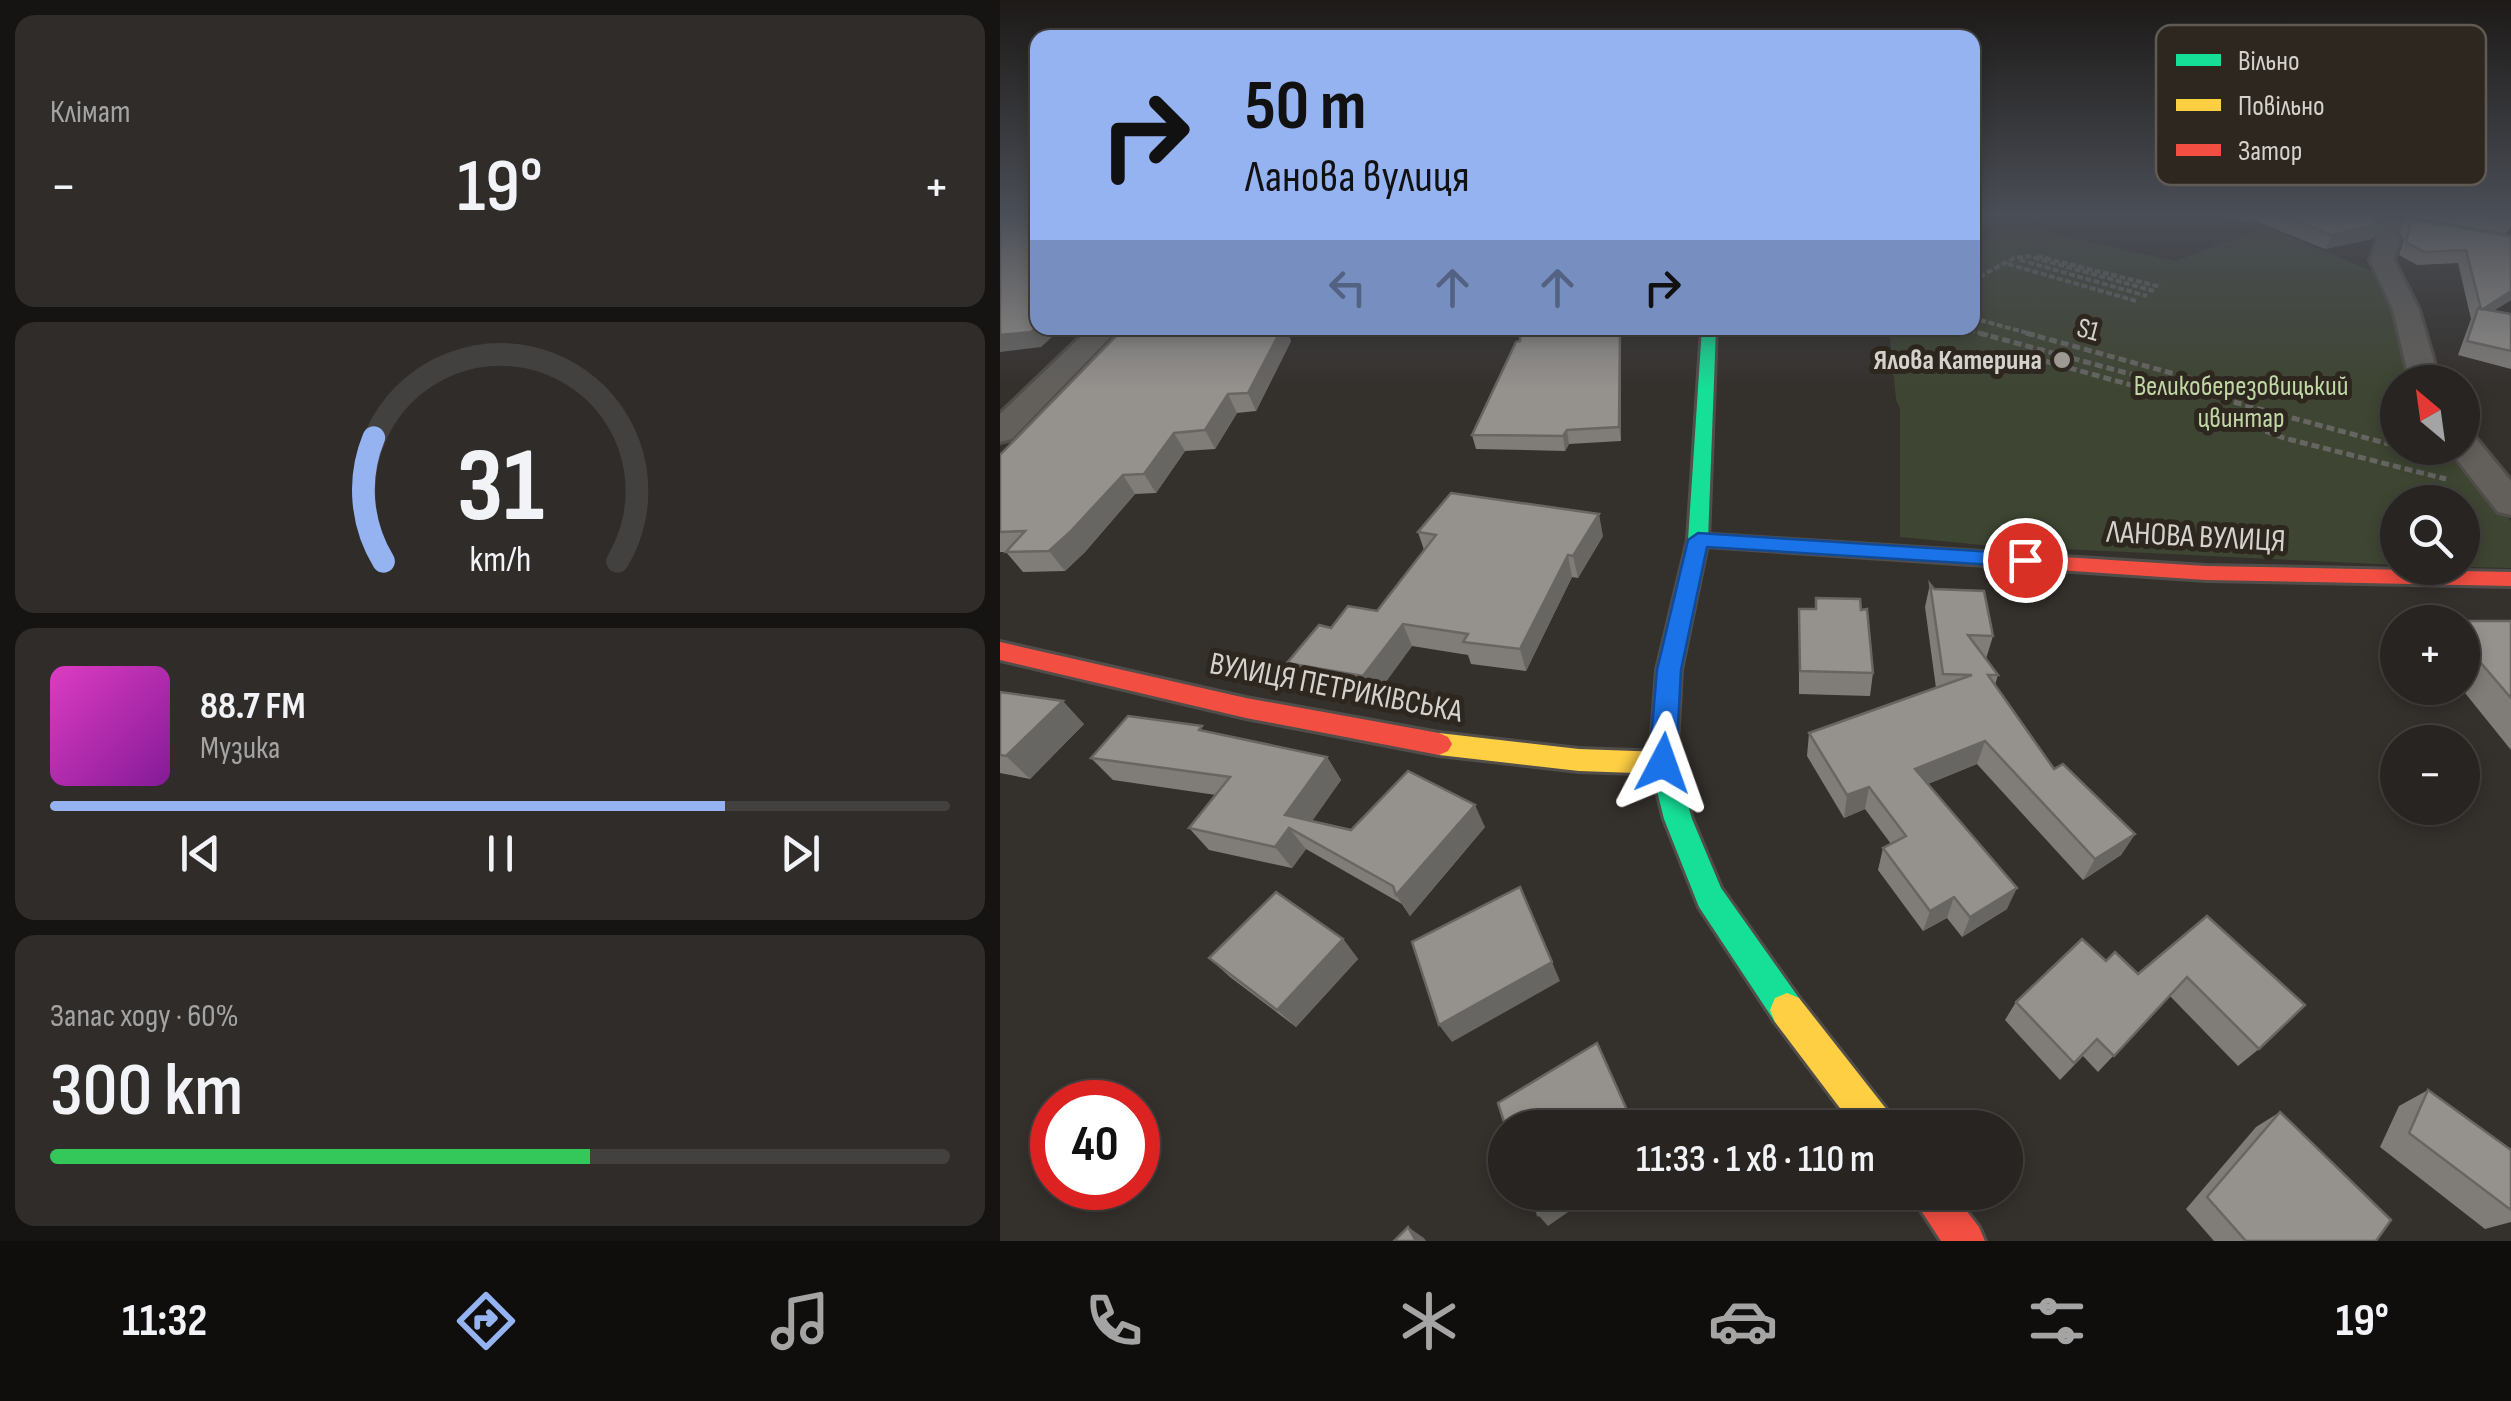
<!DOCTYPE html>
<html lang="uk">
<meta charset="utf-8">
<style>
:root{--surface:#272421;--page:#2f2c2a;--text:#f1f3f6;--muted:#a4a4a5;--line:#43413f;--accent:#95b2f1}
body{margin:0;font-family:"Sofia Sans Condensed",sans-serif;background:var(--page);color:var(--text);height:100vh;display:flex;flex-direction:column;font-size:38px;white-space:nowrap}
*{box-sizing:border-box;margin:0}
p{font-size:32px;color:var(--muted)}
.icon{flex:none;width:55px;height:55px;fill:none;stroke:currentColor;stroke-width:2;stroke-linecap:round;stroke-linejoin:round}
.map{position:relative;flex:1;overflow:hidden}
.drawer{display:flex;flex-direction:column;gap:15px;padding:15px;background:#151412;width:1000px}
.drawer>*{flex:none}
.hud{position:absolute;left:30px;top:30px;width:950px;height:305px;border-radius:20px;box-shadow:0 5px 15px #0003,0 0 0 2px var(--line);background:#95b2f1;color:#111;overflow:hidden}
.needle{width:65px;rotate:331deg}
.fabs{position:absolute;left:1380px;top:365px;display:grid;gap:20px}
.fabs a{display:grid;place-items:center;width:100px;height:100px;border-radius:50%;background:var(--surface);box-shadow:0 5px 15px #0003,0 0 0 2px var(--line);font-size:50px}
.speed{position:absolute;left:30px;top:1080px;display:flex;gap:20px;font-size:50px;font-weight:700;text-align:center}
.speed>*{display:grid;place-content:center;width:130px;height:130px;border-radius:50%;background:var(--surface);box-shadow:0 5px 15px #0003,0 0 0 2px var(--line);line-height:1}
.speed .limit{border:15px solid #d22;background:#fff;color:#111}
.pin{position:absolute;display:grid;place-items:center;width:85px;height:85px;color:#fff;margin:-42px;border:5px solid #fff;border-radius:50%;box-shadow:0 2px 10px #0007}
.me{position:absolute;width:110px;margin:-55px;rotate:4deg;stroke-linejoin:round;filter:drop-shadow(0 0 8px #0008)}
.turn{display:flex;align-items:center;gap:35px;height:210px;padding:0 50px;font-size:45px}
.turn .icon{width:130px;height:130px;stroke-width:2.5}
.turn b{display:block;font-size:70px;line-height:85px}
.lanes{display:flex;align-items:center;height:95px;padding:0 50px;background:#0003;justify-content:center;gap:50px;direction:ltr}
.lanes .off{opacity:.35}
.big{font-size:75px;font-weight:600;line-height:1.1}
.drawer .widget{flex:1;display:flex;flex-direction:column;justify-content:center;gap:15px;min-width:0;padding:0 35px;border-radius:20px;background:var(--page)}
.drawer .dial{align-items:center;gap:0}
.dial svg{height:260px;overflow:visible;fill:none;stroke:var(--line);stroke-width:7;stroke-linecap:round;text-anchor:middle}
.dial text{fill:var(--text);stroke:none}
.song{display:flex;align-items:center;gap:30px}
.cover{width:120px;height:120px;border-radius:15px;background:linear-gradient(135deg,hsl(310 70% 55%),hsl(290 70% 35%))}
.played{height:10px;border-radius:5px;background:linear-gradient(90deg,var(--accent) 75%,var(--line) 75%)}
.keys{display:flex;justify-content:space-around;direction:ltr}
.heat{display:flex;justify-content:space-between;align-items:center;font-size:55px;direction:ltr}
.charge{height:15px;border-radius:8px;background:linear-gradient(90deg,#34c759 60%,var(--line) 0)}
.trip{position:absolute;left:488px;top:1110px;width:535px;height:100px;border-radius:50px;background:var(--surface);box-shadow:0 5px 15px #0003,0 0 0 2px var(--line);font-weight:600;line-height:100px;text-align:center}
.dock{display:flex;height:160px;justify-content:space-around;align-items:center;background:#100e0d;color:var(--muted)}
.dock .icon{width:70px;height:70px}
.dock .current{color:var(--accent)}
.dock b{font-size:45px;color:var(--text)}
main{display:flex;flex:1;min-height:0}
.map>svg:first-child{display:block}
</style>
<main>
<section class="drawer">
<div class="widget"><p>Клімат</p>
<div class="heat"><a>−</a><b class="big">19°</b><a>+</a></div>
</div>
<div class="widget dial"><svg viewBox="0 0 100 80">
<path d="M14 69A42 42 0 1 1 86 69"/>
<path d="M14 69A42 42 0 0 1 11 31" stroke="#95b2f1"/>
<text x="50" y="56" font-size="32" font-weight="700">31</text>
<text x="50" y="72" font-size="11">km/h</text>
</svg></div>
<div class="widget">
<div class="song"><i class="cover"></i><div><b>88.7 FM</b><p>Музика</p></div></div>
<div class="played"></div>
<div class="keys"><svg class="icon" aria-label="previous" viewBox="0 0 24 24"><path d="M18 5L8 12l10 7zM5 5v14"/></svg><svg class="icon" aria-label="pause" viewBox="0 0 24 24"><path d="M8 5v14M16 5v14"/></svg><svg class="icon" aria-label="next" viewBox="0 0 24 24"><path d="M6 5l10 7-10 7zM19 5v14"/></svg></div>
</div>
<div class="widget"><p>Запас ходу · 60%</p><b class="big">300 km</b><div class="charge"></div></div>
</section>
<div class="map">
<svg width="1511" height="1241" viewBox="0 0 1511 1241">
<rect width="100%" height="100%" fill="#34302c"/>
<path fill="#3e4532" d="M 1006,222 L 1175,261 L 1266,227 L 1377,273 L 1415,382 L 1398,382 L 1398,448 L 1452,448 L 1511,521 L 1511,568 L 1463,567 L 1462,502 L 1398,502 L 1397,565 L 982,545 L 900,537 L 900,408 L 896,400 L 889,328 L 972,328 L 973,251 Z"/>
<g fill="none" stroke-linecap="round" stroke-linejoin="round">
<g stroke="#504d4a" stroke-width="6">
<path id="lane" d="M 1370,221 L 1434,225 L 1440,229 L 1434,233 L 1374,227 L 1368,223 Z"/>
</g>
<g stroke="#504d4a" stroke-width="6">
<g id="street">
<path d="M 1352,216 L 1378,216 L 1400,238 L 1394,260 L 1419,310 L 1440,382 L 1410,382 L 1393,310 L 1370,260 L 1378,238 Z"/>
<path d="M 90,328 L 119,328 L 12,439 L 0,442 L 0,414 Z"/>
<path d="M 1462,433 L 1474,436 L 1511,481 L 1511,515 L 1498,512 L 1448,448 L 1462,448 Z"/>
</g>
</g>
<g stroke="#504d4a" stroke-width="6">
<path id="fast" d="M 702,328 L 716,328 L 708,540 L 681,670 L 676,763 L 692,819 L 721,888 L 799,998 L 804,1010 L 799,1022 L 787,1027 L 775,1022 L 699,907 L 664,819 L 650,763 L 657,670 L 688,540 Z"/>
</g>
<g stroke="#504d4a" stroke-width="6">
<g id="slow">
<path d="M 439,733 L 579,749 L 663,752 L 672,755 L 676,763 L 672,771 L 663,774 L 579,771 L 439,755 L 430,751 L 426,744 L 430,737 Z"/>
<path d="M 787,993 L 799,998 L 891,1115 L 896,1128 L 855,1128 L 775,1022 L 770,1010 L 775,998 Z"/>
</g>
</g>
<g stroke="#504d4a" stroke-width="6">
<g id="jam">
<path d="M 698,534 L 1206,566 L 1511,572 L 1511,586 L 1206,580 L 691,545 L 688,540 Z"/>
<path d="M 0,642 L 246,698 L 439,733 L 448,737 L 452,744 L 448,751 L 439,755 L 246,718 L 0,660 Z"/>
<path d="M 909,1192 L 952,1192 L 979,1227 L 985,1241 L 941,1241 Z"/>
</g>
</g>
<g stroke="#666562" stroke-width="4" stroke-dasharray="6 2.5" stroke-linecap="butt">
<path d="M 1037,256 L 1161,287"/>
<path d="M 1020,260 L 1147,296"/>
<path d="M 1008,264 L 1136,301"/>
<path d="M 972,281 L 1014,258 L 1028,256 L 1154,291"/>
<path d="M 972,318 L 1035,335"/>
<path d="M 961,328 L 988,335"/>
</g>
<g stroke="#666562" stroke-width="5" stroke-dasharray="8 4" stroke-linecap="butt">
<path d="M 979,333 L 1433,456"/>
<path d="M 1026,333 L 1193,379"/>
<path d="M 1034,358 L 1156,392"/>
<path d="M 1243,423 L 1284,438 L 1446,479"/>
</g>
<use href="#lane" fill="#63605c" fill-rule="evenodd"/>
<use href="#street" fill="#63605c" fill-rule="evenodd"/>
<use href="#fast" fill="#16e098" fill-rule="evenodd"/>
<use href="#slow" fill="#ffcf43" fill-rule="evenodd"/>
<use href="#jam" fill="#f24e42" fill-rule="evenodd"/>
</g>
<g fill="#807d79">
<path d="M 1229,216 L 1369,216 L 1379,224 L 1372,239 L 1325,249 L 1251,219 L 1241,221 Z"/>
<path d="M 1407,216 L 1511,216 L 1511,226 L 1506,234 Z"/>
<path d="M 1406,219 L 1511,236 L 1511,300 L 1493,311 L 1511,314 L 1511,369 L 1458,355 L 1471,319 L 1458,263 L 1417,265 L 1399,255 L 1404,239 L 1399,232 Z"/>
<path d="M 282,328 L 285,328 L 291,341 L 256,411 L 237,413 L 215,449 L 185,451 L 156,493 L 135,494 L 85,552 L 65,571 L 23,572 L 6,552 L 0,552 L 0,455 Z"/>
<path d="M 621,328 L 621,441 L 569,444 L 565,451 L 476,449 L 472,435 Z"/>
<path d="M 418,532 L 603,536 L 578,578 L 572,577 L 526,671 L 471,664 L 468,655 L 412,646 L 374,698 L 300,685 L 287,663 L 331,628 L 377,611 L 424,550 Z"/>
<path d="M 930,584 L 934,589 L 993,636 L 986,659 L 998,675 L 995,685 L 1054,769 L 1135,834 L 1121,855 L 1083,880 L 977,764 L 928,784 L 1007,909 L 962,937 L 947,918 L 923,931 L 878,870 L 883,848 L 891,844 L 865,809 L 844,818 L 807,756 L 809,733 L 936,688 L 925,607 Z"/>
<path d="M 816,598 L 861,610 L 873,673 L 870,696 L 799,694 L 799,609 L 815,609 Z"/>
<path d="M 1435,621 L 1511,621 L 1511,750 L 1461,688 L 1462,688 L 1462,622 L 1434,622 Z"/>
<path d="M 0,692 L 84,724 L 30,779 L 0,773 Z"/>
<path d="M 206,732 L 327,757 L 341,780 L 312,821 L 351,830 L 485,827 L 410,916 L 402,904 L 306,849 L 292,868 L 209,850 L 189,828 L 216,795 L 113,780 L 91,758 Z"/>
<path d="M 1207,916 L 1259,1049 L 1238,1066 L 1170,996 L 1098,1072 L 1083,1056 L 1060,1080 L 1005,1020 L 1016,1002 L 1106,961 L 1138,974 Z"/>
<path d="M 343,939 L 358,959 L 296,1027 L 230,977 L 209,958 Z"/>
<path d="M 1428,1090 L 1511,1150 L 1511,1222 L 1485,1229 L 1380,1147 L 1399,1106 Z"/>
<path d="M 1280,1112 L 1376,1241 L 1214,1241 L 1186,1209 L 1256,1127 Z"/>
</g>
<g fill="#686663">
<path d="M 1243,216 L 1252,216 L 1251,219 L 1241,221 Z"/>
<path d="M 1379,224 L 1372,239 L 1325,249 L 1332,235 Z"/>
<path d="M 1511,291 L 1511,300 L 1474,323 L 1483,309 Z"/>
<path d="M 38,326 L 38,328 L 62,328 L 41,347 L 0,352 L 0,335 Z"/>
<path d="M 282,328 L 285,328 L 291,341 L 256,411 L 248,393 Z"/>
<path d="M 620,328 L 621,328 L 621,441 L 619,427 Z"/>
<path d="M 228,394 L 237,413 L 215,449 L 205,430 Z"/>
<path d="M 567,430 L 569,444 L 565,451 L 563,436 Z"/>
<path d="M 174,433 L 185,451 L 156,493 L 144,474 Z"/>
<path d="M 123,475 L 135,494 L 85,552 L 65,571 L 49,551 Z"/>
<path d="M 599,514 L 603,536 L 578,578 L 573,556 Z"/>
<path d="M 568,555 L 572,577 L 526,671 L 520,649 Z"/>
<path d="M 403,624 L 412,646 L 374,698 L 363,676 Z"/>
<path d="M 63,701 L 84,724 L 30,779 L 6,756 Z"/>
<path d="M 985,741 L 977,764 L 910,791 L 915,769 Z"/>
<path d="M 327,757 L 341,780 L 302,835 L 285,815 Z"/>
<path d="M 869,787 L 865,809 L 844,818 L 847,795 Z"/>
<path d="M 475,805 L 485,827 L 410,916 L 396,895 Z"/>
<path d="M 289,828 L 306,849 L 292,868 L 275,847 Z"/>
<path d="M 1135,834 L 1121,855 L 1083,880 L 1095,859 Z"/>
<path d="M 1017,888 L 1007,909 L 962,937 L 970,917 Z"/>
<path d="M 954,897 L 947,918 L 923,931 L 930,911 Z"/>
<path d="M 343,939 L 358,959 L 296,1027 L 277,1010 Z"/>
<path d="M 552,962 L 560,981 L 452,1042 L 439,1025 Z"/>
<path d="M 571,1192 L 597,1192 L 548,1226 L 538,1215 Z"/>
<path d="M 408,1227 L 424,1238 L 426,1241 L 416,1241 Z"/>
</g>
<g fill="#95918d" stroke="#686663" stroke-width="2.5">
<path d="M 0,216 L 38,216 L 38,326 L 31,332 L 0,335 Z"/>
<path d="M 1284,216 L 1369,216 L 1379,224 L 1332,235 Z"/>
<path d="M 1491,216 L 1511,216 L 1511,220 Z"/>
<path d="M 1406,219 L 1511,236 L 1511,291 L 1483,309 L 1511,314 L 1511,351 L 1467,341 L 1478,308 L 1481,309 L 1466,250 L 1424,252 L 1406,242 L 1410,226 Z"/>
<path d="M 124,328 L 282,328 L 248,393 L 228,394 L 205,430 L 174,433 L 144,474 L 123,475 L 70,532 L 49,551 L 6,552 L 25,531 L 0,532 L 0,455 Z"/>
<path d="M 521,328 L 620,328 L 619,427 L 567,430 L 563,436 L 472,435 L 516,342 L 520,341 Z"/>
<path d="M 451,493 L 599,514 L 573,556 L 568,555 L 520,649 L 463,642 L 468,634 L 403,624 L 363,676 L 287,663 L 319,625 L 331,628 L 348,606 L 377,611 L 436,535 L 418,532 Z"/>
<path d="M 930,584 L 934,589 L 984,591 L 993,636 L 968,635 L 998,675 L 988,675 L 1054,769 L 1063,764 L 1135,834 L 1095,859 L 985,741 L 915,769 L 1017,888 L 970,917 L 954,897 L 930,911 L 883,848 L 906,836 L 869,787 L 847,795 L 809,733 L 972,675 L 943,674 Z"/>
<path d="M 816,598 L 860,599 L 861,610 L 867,609 L 873,673 L 800,671 L 799,609 L 816,609 Z"/>
<path d="M 1435,621 L 1511,621 L 1511,698 L 1480,662 L 1468,662 L 1462,655 L 1462,622 Z"/>
<path d="M 0,692 L 63,701 L 6,756 L 0,755 Z"/>
<path d="M 128,716 L 202,726 L 199,730 L 327,757 L 285,815 L 351,830 L 408,771 L 475,805 L 396,895 L 393,886 L 289,828 L 275,847 L 189,828 L 230,777 L 91,758 Z"/>
<path d="M 520,887 L 552,962 L 439,1025 L 412,942 Z"/>
<path d="M 276,892 L 343,939 L 277,1010 L 209,958 Z"/>
<path d="M 1207,916 L 1305,1005 L 1259,1049 L 1187,977 L 1114,1056 L 1097,1039 L 1074,1063 L 1016,1002 L 1082,939 L 1106,961 L 1115,952 L 1138,974 Z"/>
<path d="M 597,1043 L 635,1128 L 506,1128 L 498,1103 Z"/>
<path d="M 1428,1090 L 1511,1150 L 1511,1210 L 1409,1133 Z"/>
<path d="M 1280,1112 L 1391,1220 L 1376,1241 L 1246,1241 L 1207,1197 Z"/>
<path d="M 530,1192 L 571,1192 L 538,1215 Z"/>
<path d="M 408,1227 L 416,1241 L 394,1241 Z"/>
</g>
<linearGradient id="sky" x2="0" y2="1"><stop stop-color="#1d1a18"/><stop offset="0.55" stop-color="#4a4e56"/><stop offset="1" stop-color="#4a4e56" stop-opacity="0"/></linearGradient>
<rect width="1511" height="390" fill="url(#sky)"/>
<path fill="#1a73e8" stroke="#114b97" stroke-width="2.5" d="M 698,533 L 1025,554 L 1036,560 L 1025,567 L 707,547 L 681,670 L 676,763 L 672,771 L 663,774 L 653,771 L 649,763 L 657,670 L 688,540 Z"/>
<circle fill="#9d9995" stroke="#2d271f" stroke-width="4" cx="1062" cy="360" r="10"/>
<g text-anchor="middle" dominant-baseline="central" stroke-width="10" stroke-linejoin="round" paint-order="stroke">
<g font-size="28" fill="#d5d2cd" stroke="#2d271f">
<text transform="translate(1088 330) rotate(15)">S1</text>
</g>
<g font-size="28" font-weight="bold" fill="#d5d2cd" stroke="#2d271f" text-anchor="end">
<text x="1042" y="360">Ялова Катерина</text>
</g>
<g font-size="28" fill="#c1d7a5" stroke="#2d271f">
<text x="1241" y="386">Великоберезовицький<tspan x="1241" dy="32">цвинтар</tspan></text>
</g>
<g font-size="32" fill="#d5d2cd" stroke="#2d271f">
<text transform="translate(1196 537) rotate(3)">ЛАНОВА ВУЛИЦЯ</text>
<text transform="translate(336 688) rotate(11)">ВУЛИЦЯ ПЕТРИКІВСЬКА</text>
</g>
</g>
<rect x="1156" y="25" width="330" height="160" rx="15" fill="#2d271f" stroke="#5f5a53" stroke-width="2.5"/>
<rect x="1176" y="54" width="45" height="12" fill="#16e098"/>
<rect x="1176" y="99" width="45" height="12" fill="#ffcf43"/>
<rect x="1176" y="144" width="45" height="12" fill="#f24e42"/>
<g font-size="28" fill="#d5d2cd">
<text x="1238" y="70">Вільно</text>
<text x="1238" y="115">Повільно</text>
<text x="1238" y="160">Затор</text>
</g>
</svg>
<div class="fabs">
<a><svg class="needle" viewBox="-14 -14 28 28"><path d="M0-13l5 13h-10z" fill="#e53935"/><path d="M0 13l5-13h-10z" fill="#a4a4a5"/></svg></a>
<a><svg class="icon" aria-label="search" viewBox="0 0 24 24"><circle cx="10" cy="10" r="6"/><path d="M15 15l6 6"/></svg></a>
<a>+</a>
<a>−</a>
</div>
<div class="speed"><div class="limit">40</div></div>
<div class="pin" style="left:1025px;top:560px;background:#d93025"><svg class="icon" aria-label="arrive" viewBox="0 0 24 24"><path d="M6 21V4h12l-3 4 3 4H6"/></svg></div>
<svg class="me" style="left:663px;top:763px" viewBox="-20 -20 40 40"><path d="M0-17L14 15 0 8-14 15z" fill="#1a73e8" stroke="#fff" stroke-width="4"/></svg>
<div class="trip">11:33 · 1 хв · 110 m</div>
<div class="hud">
<div class="turn"><svg class="icon" aria-label="right" viewBox="0 0 24 24"><path d="M7 20v-9h11M14 6l5 5-5 5"/></svg><div><b>50 m</b>Ланова вулиця</div></div>
<div class="lanes"><svg class="icon off" aria-label="left" viewBox="0 0 24 24"><path d="M17 20v-9H6M10 6l-5 5 5 5"/></svg><svg class="icon off" aria-label="ahead" viewBox="0 0 24 24"><path d="M12 20V5M6 11l6-6 6 6"/></svg><svg class="icon off" aria-label="ahead" viewBox="0 0 24 24"><path d="M12 20V5M6 11l6-6 6 6"/></svg><svg class="icon" aria-label="right" viewBox="0 0 24 24"><path d="M7 20v-9h11M14 6l5 5-5 5"/></svg></div>
</div>
</div>
</main>
<nav class="dock">
<b>11:32</b>
<svg class="icon current" aria-label="directions" viewBox="0 0 24 24"><path d="M12 3l9 9-9 9-9-9zM9 14v-3h6M13 9l2 2-2 2"/></svg>
<svg class="icon" aria-label="music" viewBox="0 0 24 24"><path d="M9 18V5l10-2v13"/><circle cx="6" cy="18" r="3"/><circle cx="16" cy="16" r="3"/></svg>
<svg class="icon" aria-label="phone" viewBox="0 0 24 24"><path d="M5 4h4l2 5-3 2q2 4 5 5l2-3 5 2v4C11 20 4 13 5 4z"/></svg>
<svg class="icon" aria-label="climate" viewBox="0 0 24 24"><path d="M12 3v18M4 7l16 10M4 17L20 7"/></svg>
<svg class="icon" aria-label="car" viewBox="0 0 24 24"><path d="M5 17H2v-5l4-1 3-4h7l3 4 3 1v5h-3M9 17h6M6 11h13"/><circle cx="7" cy="17" r="2"/><circle cx="17" cy="17" r="2"/></svg>
<svg class="icon" aria-label="filters" viewBox="0 0 24 24"><path d="M4 7h16M4 17h16"/><circle cx="9" cy="7" r="2"/><circle cx="15" cy="17" r="2"/></svg>
<b>19°</b>
</nav>
